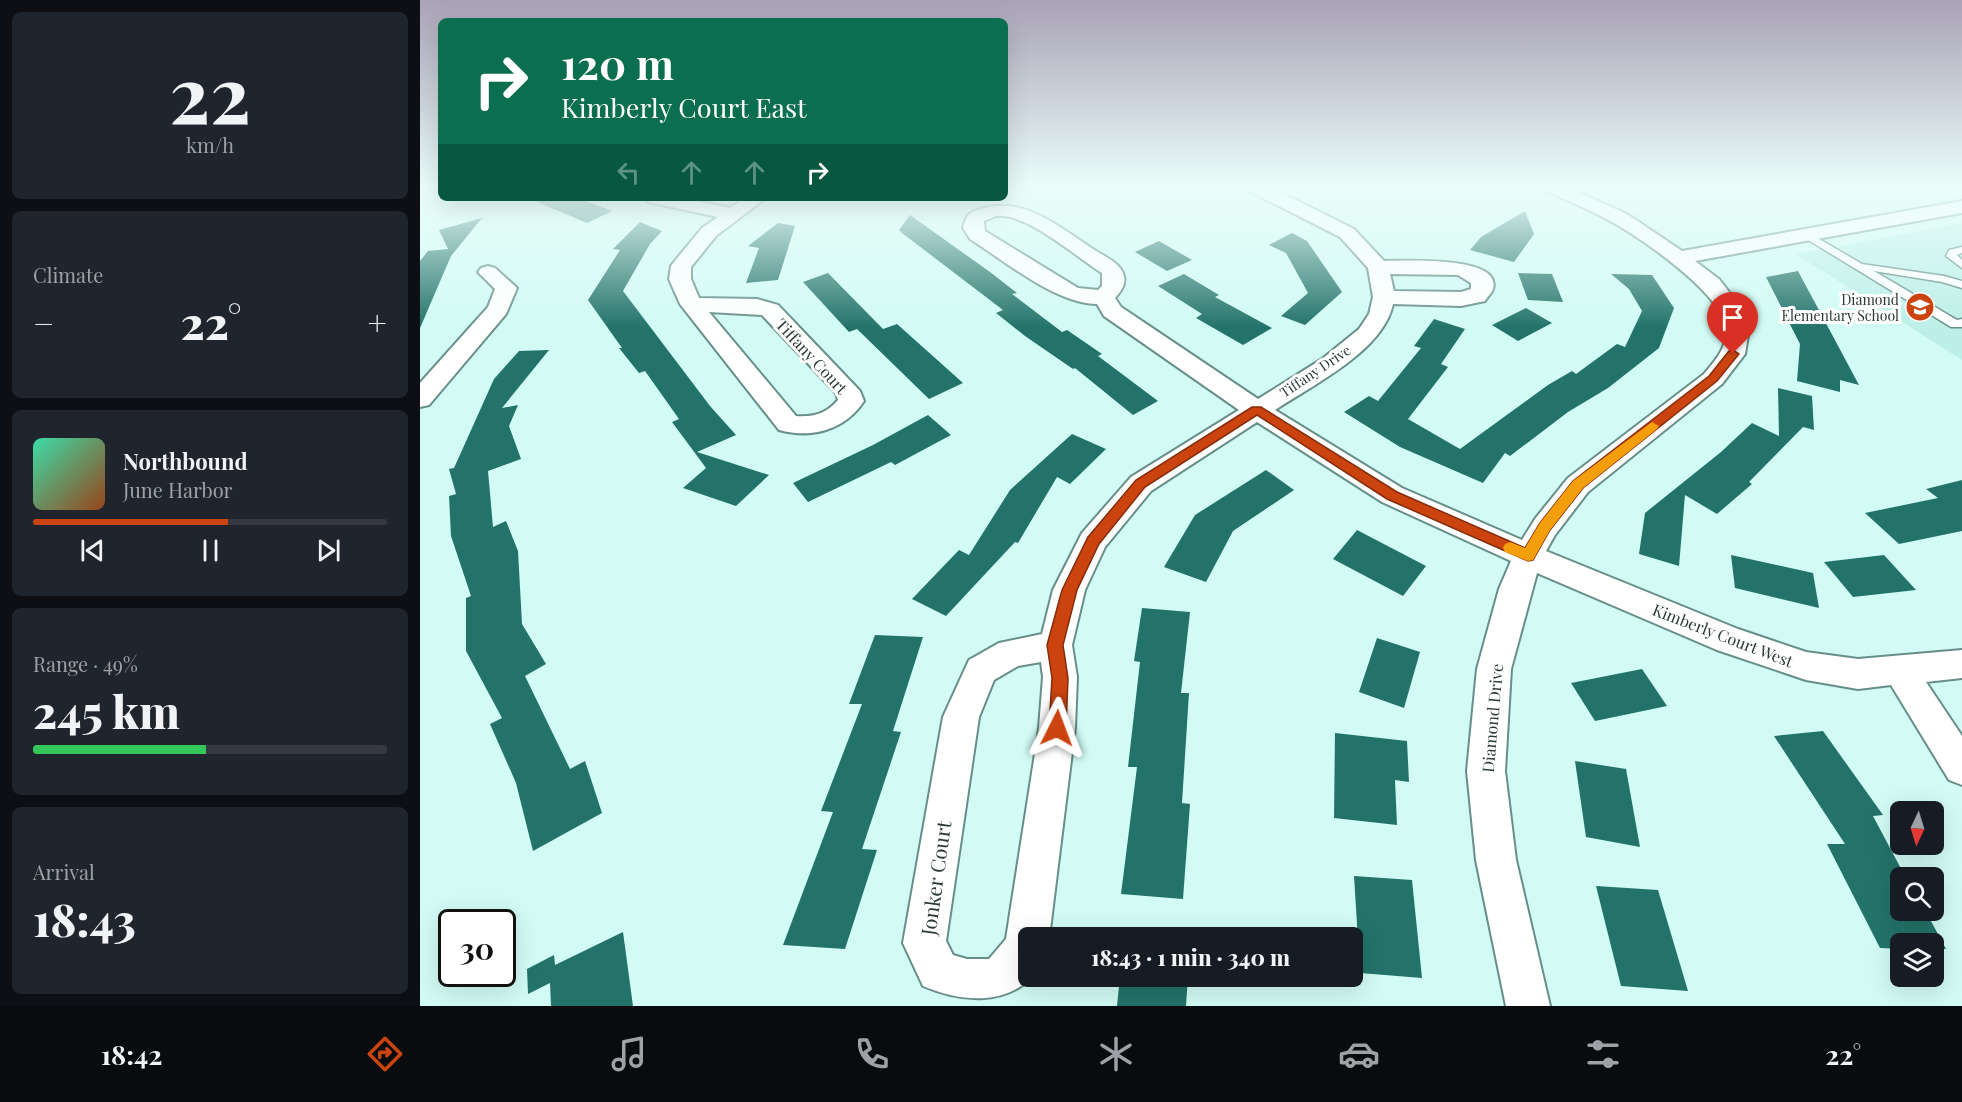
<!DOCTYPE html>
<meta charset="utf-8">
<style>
:root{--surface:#171b24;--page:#20242c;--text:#f1f3f6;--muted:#9ea1a6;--line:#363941;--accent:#cb440f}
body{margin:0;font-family:"Playfair Display",serif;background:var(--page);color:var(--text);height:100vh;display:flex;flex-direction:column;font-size:22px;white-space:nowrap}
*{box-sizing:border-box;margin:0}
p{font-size:20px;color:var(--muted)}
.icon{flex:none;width:33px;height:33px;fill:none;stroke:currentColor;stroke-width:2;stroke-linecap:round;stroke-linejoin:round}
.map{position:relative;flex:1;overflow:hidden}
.sheet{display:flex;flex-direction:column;gap:12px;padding:12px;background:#0d0f14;width:420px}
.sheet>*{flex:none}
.banner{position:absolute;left:18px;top:18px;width:570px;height:183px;border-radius:9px;box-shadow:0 6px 24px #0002;background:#0b6e4f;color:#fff;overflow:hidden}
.needle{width:39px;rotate:184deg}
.tools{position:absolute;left:1470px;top:801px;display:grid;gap:12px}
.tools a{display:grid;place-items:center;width:54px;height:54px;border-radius:9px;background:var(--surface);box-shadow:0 6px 24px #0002;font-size:30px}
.speed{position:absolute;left:18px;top:909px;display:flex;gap:12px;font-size:30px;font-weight:700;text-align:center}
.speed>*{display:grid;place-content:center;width:78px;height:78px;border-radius:50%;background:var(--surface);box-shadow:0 6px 24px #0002;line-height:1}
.speed .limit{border:3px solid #111;border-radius:9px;background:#fff;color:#111}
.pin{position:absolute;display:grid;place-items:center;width:51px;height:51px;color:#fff;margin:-62px -26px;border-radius:50% 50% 50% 0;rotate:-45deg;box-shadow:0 0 6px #0007}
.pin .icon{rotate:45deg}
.me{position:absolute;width:66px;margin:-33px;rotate:3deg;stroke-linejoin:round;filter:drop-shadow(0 0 4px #0008)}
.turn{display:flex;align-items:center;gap:21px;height:126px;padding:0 24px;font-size:27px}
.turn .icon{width:78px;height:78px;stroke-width:2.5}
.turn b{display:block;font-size:42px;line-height:51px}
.lanes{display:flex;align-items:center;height:57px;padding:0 24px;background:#0003;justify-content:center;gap:30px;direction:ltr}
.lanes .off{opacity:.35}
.big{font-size:45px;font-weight:800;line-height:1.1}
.sheet .widget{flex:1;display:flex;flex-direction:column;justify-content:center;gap:9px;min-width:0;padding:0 21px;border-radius:9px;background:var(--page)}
.sheet .dial{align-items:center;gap:0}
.dial b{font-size:78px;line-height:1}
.song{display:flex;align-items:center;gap:18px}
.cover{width:72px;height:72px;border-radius:9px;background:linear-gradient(135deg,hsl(160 70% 55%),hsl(20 70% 35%))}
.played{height:6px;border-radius:3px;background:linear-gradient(90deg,var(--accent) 55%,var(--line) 55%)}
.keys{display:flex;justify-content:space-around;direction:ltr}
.heat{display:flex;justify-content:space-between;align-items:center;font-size:33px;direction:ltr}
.charge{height:9px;border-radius:4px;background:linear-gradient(90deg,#34c759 49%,var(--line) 0)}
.trip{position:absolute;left:598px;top:927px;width:345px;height:60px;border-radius:9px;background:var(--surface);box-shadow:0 6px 24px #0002;font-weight:800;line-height:60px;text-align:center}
.tab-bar{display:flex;height:96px;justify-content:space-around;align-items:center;background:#090b0e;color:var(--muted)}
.tab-bar .icon{width:42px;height:42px}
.tab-bar .active{color:var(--accent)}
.tab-bar b{font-size:27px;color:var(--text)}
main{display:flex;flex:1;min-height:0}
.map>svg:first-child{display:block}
</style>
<main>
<section class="sheet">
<div class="widget dial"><b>22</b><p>km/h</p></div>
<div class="widget"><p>Climate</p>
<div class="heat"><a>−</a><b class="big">22°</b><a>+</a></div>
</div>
<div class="widget">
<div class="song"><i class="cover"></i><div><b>Northbound</b><p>June Harbor</p></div></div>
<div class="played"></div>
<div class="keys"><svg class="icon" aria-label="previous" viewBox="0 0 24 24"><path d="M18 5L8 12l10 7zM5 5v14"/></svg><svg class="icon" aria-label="pause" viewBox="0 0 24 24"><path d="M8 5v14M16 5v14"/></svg><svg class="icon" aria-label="next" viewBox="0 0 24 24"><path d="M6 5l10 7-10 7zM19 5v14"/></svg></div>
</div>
<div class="widget"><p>Range · 49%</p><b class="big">245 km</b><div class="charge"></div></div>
<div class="widget"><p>Arrival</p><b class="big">18:43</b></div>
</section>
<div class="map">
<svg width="1542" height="1006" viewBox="0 0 1542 1006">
<rect width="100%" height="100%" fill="#d1fbf4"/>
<path fill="#bcefe7" d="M 1542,223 L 1542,360 L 1376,254 Z"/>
<g fill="#23736a">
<path d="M 108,198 L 159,198 L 192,211 L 167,223 Z"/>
<path d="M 1105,211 L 1114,234 L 1094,262 L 1050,250 L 1061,237 Z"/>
<path d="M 490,215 L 570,272 L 597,293 L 592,294 L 642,332 L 647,330 L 682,354 L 678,356 L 738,401 L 713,415 L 655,368 L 653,369 L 605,336 L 576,313 L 583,310 L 482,233 L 479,230 Z"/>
<path d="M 62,218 L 31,256 L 0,328 L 0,261 L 8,251 L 28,249 L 19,230 Z"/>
<path d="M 220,222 L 242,231 L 230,244 L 203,291 L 290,406 L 316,435 L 277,452 L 349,475 L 316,506 L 263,488 L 286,468 L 252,422 L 259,419 L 225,371 L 219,373 L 199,348 L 202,348 L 168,300 L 200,250 L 193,249 Z"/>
<path d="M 358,223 L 375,226 L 358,280 L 326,283 L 339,248 L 328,246 Z"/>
<path d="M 872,233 L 887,241 L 922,292 L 885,325 L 861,316 L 888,293 L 866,253 L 849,245 Z"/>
<path d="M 739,241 L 772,260 L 747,271 L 715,252 Z"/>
<path d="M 1378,271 L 1439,385 L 1420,380 L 1420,392 L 1377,381 L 1380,344 L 1346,277 Z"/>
<path d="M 408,273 L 463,329 L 477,324 L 543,383 L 509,399 L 437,329 L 429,332 L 383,282 Z"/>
<path d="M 1098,273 L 1132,274 L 1143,302 L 1108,300 Z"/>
<path d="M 764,274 L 799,295 L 795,297 L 852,328 L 823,345 L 776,318 L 782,314 L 738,286 Z"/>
<path d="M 1191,274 L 1232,275 L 1254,308 L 1239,348 L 1188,388 L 1148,412 L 1090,456 L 1085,453 L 1063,483 L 980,447 L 924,412 L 949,396 L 958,401 L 1001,348 L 994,346 L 1014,319 L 1045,329 L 1021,364 L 1028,367 L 988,419 L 1040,449 L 1128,385 L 1152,371 L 1156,374 L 1197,344 L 1205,347 L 1222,311 L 1209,289 Z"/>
<path d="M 1106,308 L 1132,323 L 1098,341 L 1072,325 Z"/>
<path d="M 129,350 L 82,408 L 98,405 L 89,426 L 101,459 L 68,471 L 73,527 L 86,521 L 98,551 L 102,624 L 126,664 L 105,676 L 150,769 L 165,761 L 182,813 L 113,851 L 96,783 L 70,724 L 82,718 L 46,651 L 46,598 L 51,596 L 31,536 L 29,496 L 36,494 L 29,469 L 34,468 L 74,379 L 99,351 Z"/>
<path d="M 1358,388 L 1392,396 L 1394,430 L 1383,427 L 1329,482 L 1332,484 L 1297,514 L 1265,495 L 1259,566 L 1219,554 L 1225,513 L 1301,452 L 1332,423 L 1359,436 Z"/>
<path d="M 508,415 L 531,435 L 475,465 L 471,462 L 388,502 L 373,483 L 453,445 Z"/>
<path d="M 652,434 L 686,449 L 650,484 L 637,477 L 598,543 L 595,542 L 526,616 L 492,599 L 539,550 L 549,555 L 590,490 Z"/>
<path d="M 846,470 L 874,490 L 813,531 L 786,582 L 744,567 L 775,515 Z"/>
<path d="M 1542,480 L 1542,531 L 1479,544 L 1445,513 L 1518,498 L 1506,489 Z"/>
<path d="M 937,530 L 1006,566 L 983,596 L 913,559 Z"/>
<path d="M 1311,555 L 1393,573 L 1399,608 L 1315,588 Z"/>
<path d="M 1464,555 L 1496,590 L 1433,597 L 1404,562 Z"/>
<path d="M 722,608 L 770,612 L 761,693 L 769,693 L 762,803 L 770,804 L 763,899 L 701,894 L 717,767 L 708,767 L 720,662 L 714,661 Z"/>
<path d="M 455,635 L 503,637 L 473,731 L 481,732 L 442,849 L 457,850 L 425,949 L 363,945 L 413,812 L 401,811 L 442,704 L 429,704 Z"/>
<path d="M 957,638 L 1000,652 L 984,708 L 939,692 Z"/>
<path d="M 1222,669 L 1247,706 L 1175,721 L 1151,683 Z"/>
<path d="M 1403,731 L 1463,815 L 1453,816 L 1486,878 L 1480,878 L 1480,910 L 1505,910 L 1526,949 L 1514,949 L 1514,944 L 1480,944 L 1480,949 L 1460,948 L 1407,844 L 1425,844 L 1354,736 Z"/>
<path d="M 915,733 L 987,741 L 989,782 L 975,780 L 977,825 L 914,818 Z"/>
<path d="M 1155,761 L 1206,769 L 1220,847 L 1166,837 Z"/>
<path d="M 934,876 L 992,880 L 1002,978 L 940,973 Z"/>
<path d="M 1176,886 L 1238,890 L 1268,991 L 1201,986 Z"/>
<path d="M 203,932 L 213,1006 L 131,1006 L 130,983 L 108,994 L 107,969 L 134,955 L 135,965 Z"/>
<path d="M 700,976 L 768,976 L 766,1006 L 697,1006 Z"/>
</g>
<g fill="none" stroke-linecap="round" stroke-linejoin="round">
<g stroke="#678e88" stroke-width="3">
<g id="lane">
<path d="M 1389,233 L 1442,264 L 1524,276 L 1542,281 L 1542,288 L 1522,282 L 1454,271 L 1537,320 L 1542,319 L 1542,327 L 1531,327 L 1385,238 L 1384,236 Z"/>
<path d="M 1542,247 L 1542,253 L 1537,255 L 1542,260 L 1542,268 L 1526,256 L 1529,250 Z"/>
</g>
</g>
<g stroke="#678e88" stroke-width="4">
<g id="street">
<path d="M 826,187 L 850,187 L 934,229 L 964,261 C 981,261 1083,255 1073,289 C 1072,293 1067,297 1065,301 L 1041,306 L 973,304 C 963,351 893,385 855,410 L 982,488 L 1102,540 L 1115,519 L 1148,478 L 1284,374 C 1295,361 1307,348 1306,330 C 1305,295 1221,238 1192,222 C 1171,210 1148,201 1126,191 L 1123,187 L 1147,187 L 1207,214 L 1262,251 L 1542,201 L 1542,213 L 1275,261 L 1299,279 L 1319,305 L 1329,329 L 1325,354 L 1302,384 L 1168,492 L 1135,535 L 1126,551 L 1318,629 L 1386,652 L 1438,659 L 1542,650 L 1542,678 L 1506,682 L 1542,736 L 1542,785 L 1529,780 L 1471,685 L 1438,689 L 1386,680 L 1297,650 L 1117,573 L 1091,669 L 1085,771 L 1096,860 L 1130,1006 L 1086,1006 L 1056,860 L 1047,771 L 1057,669 L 1079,589 L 1091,561 L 962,502 L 837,422 L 731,491 L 685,547 L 665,590 L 652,645 L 657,677 L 655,728 L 629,938 L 609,938 L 609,976 L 613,976 C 584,1006 541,1002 503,986 L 483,943 L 523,717 L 549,660 L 579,643 L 622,634 L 633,590 L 662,533 L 711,477 L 819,410 L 684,316 L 677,304 C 636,304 585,261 550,239 L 543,228 C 546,214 551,211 565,208 C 604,197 639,227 670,247 C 681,255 698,261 703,273 C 707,283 702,290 695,298 L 701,307 L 838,399 L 902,359 L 939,329 L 949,314 L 953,297 L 948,268 L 920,237 L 829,191 ZM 576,216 C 606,212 656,257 682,273 L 682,286 L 678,290 L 658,288 L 565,231 L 564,221 ZM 970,274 L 1038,275 L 1051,283 L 1051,289 L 1041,292 L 974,291 ZM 621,662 L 623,677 L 619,728 L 586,939 L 569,959 L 547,959 L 533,955 L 526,941 L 559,717 L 574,680 L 598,666 Z"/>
<path d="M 226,198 L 262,198 L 310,208 L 325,198 L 346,198 L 296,236 L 271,267 L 271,279 L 279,298 L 337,299 L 358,305 L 440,391 L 444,401 C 425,430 392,439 359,430 L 260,304 L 249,279 L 251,266 L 254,262 L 282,228 L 298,217 L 228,202 ZM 289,312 L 342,315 L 416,393 L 418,400 C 406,414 394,417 376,416 Z"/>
<path d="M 68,266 L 75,268 L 97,288 L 86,314 L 9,405 L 0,407 L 0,383 L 68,307 L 75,289 L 58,272 L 61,268 Z"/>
</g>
</g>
<use href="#lane" fill="#fff" fill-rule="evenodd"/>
<use href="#street" fill="#fff" fill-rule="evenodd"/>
</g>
<linearGradient id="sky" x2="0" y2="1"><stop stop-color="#a9a2b6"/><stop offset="0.57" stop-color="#eafdfa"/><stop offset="1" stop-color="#eafdfa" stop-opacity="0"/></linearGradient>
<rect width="1542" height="328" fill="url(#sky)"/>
<path fill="#cb440f" stroke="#842c0a" stroke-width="1.5" d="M 1313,350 L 1319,354 L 1297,381 L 1163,488 L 1130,530 L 1113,560 L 1108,561 L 967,499 L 837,415 L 725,487 L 679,544 L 657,590 L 643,645 L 648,678 L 646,728 L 643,733 L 637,736 L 631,733 L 629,728 L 632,678 L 627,645 L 642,590 L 668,537 L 716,480 L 832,407 L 841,407 L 977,492 L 1105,548 L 1120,523 L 1153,481 L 1289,376 L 1309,351 Z"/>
<path fill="#f59e0b" d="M 1232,422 L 1239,426 L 1237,429 L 1163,488 L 1130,530 L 1113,560 L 1108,561 L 1085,552 L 1083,548 L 1085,544 L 1090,542 L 1105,548 L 1120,523 L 1153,481 Z"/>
<defs>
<g id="school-disc" transform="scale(1.5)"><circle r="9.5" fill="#cb440f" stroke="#fff"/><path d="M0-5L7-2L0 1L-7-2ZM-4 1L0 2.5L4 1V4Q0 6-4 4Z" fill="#fff"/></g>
</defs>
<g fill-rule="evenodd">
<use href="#school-disc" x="1500" y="307"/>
</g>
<g text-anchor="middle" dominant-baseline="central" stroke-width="6" stroke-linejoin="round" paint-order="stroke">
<g font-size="14" fill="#293937" stroke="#fff" text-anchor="end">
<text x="1479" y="299">Diamond<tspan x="1479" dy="16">Elementary School</tspan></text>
</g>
<g font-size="14" fill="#293937" stroke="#fff">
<text transform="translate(895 371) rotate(-34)">Tiffany Drive</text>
</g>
<g font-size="16" fill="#293937" stroke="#fff">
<text transform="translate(392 356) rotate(47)">Tiffany Court</text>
<text transform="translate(1303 635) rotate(21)">Kimberly Court West</text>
<text transform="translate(1072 718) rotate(-85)">Diamond Drive</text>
</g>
<g font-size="20" fill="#293937" stroke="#fff">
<text transform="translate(515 878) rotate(-82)">Jonker Court</text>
</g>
</g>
</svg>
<div class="tools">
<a><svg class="needle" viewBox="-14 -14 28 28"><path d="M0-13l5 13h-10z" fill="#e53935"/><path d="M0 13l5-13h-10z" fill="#9ea1a6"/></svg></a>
<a><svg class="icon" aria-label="search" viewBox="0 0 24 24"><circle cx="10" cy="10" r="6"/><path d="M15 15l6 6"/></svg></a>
<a><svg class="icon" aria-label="layers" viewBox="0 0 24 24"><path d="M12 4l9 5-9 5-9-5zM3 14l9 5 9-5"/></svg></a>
</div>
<div class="speed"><div class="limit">30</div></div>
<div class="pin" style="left:1313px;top:354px;background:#d93025"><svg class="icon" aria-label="arrive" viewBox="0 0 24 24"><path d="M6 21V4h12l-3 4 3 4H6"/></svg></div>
<svg class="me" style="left:637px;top:728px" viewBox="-20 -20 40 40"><path d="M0-17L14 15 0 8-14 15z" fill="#cb440f" stroke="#fff" stroke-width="4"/></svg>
<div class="trip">18:43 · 1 min · 340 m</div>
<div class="banner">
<div class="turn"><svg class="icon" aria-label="right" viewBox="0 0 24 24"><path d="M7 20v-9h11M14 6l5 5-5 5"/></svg><div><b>120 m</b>Kimberly Court East</div></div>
<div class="lanes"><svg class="icon off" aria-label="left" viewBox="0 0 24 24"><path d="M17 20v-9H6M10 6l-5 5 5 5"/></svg><svg class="icon off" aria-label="ahead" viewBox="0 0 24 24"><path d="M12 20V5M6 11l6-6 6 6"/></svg><svg class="icon off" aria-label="ahead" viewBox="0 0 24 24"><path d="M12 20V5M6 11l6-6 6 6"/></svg><svg class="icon" aria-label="right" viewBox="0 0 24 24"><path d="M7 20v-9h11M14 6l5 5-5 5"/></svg></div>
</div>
</div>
</main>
<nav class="tab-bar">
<b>18:42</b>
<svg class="icon active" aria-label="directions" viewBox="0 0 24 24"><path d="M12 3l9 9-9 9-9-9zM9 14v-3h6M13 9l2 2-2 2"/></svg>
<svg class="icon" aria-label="music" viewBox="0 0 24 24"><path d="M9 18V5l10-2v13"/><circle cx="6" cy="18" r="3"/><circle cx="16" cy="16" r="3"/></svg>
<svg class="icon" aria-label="phone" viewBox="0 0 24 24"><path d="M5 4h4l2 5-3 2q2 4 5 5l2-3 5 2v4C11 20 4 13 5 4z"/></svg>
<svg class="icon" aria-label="climate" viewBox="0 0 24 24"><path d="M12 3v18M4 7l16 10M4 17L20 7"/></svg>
<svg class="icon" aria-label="car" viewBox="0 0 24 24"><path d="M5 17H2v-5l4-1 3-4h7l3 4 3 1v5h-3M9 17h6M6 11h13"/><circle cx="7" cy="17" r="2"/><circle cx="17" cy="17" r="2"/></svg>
<svg class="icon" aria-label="filters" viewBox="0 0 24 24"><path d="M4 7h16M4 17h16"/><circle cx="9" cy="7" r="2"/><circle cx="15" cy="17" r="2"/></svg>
<b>22°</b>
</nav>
